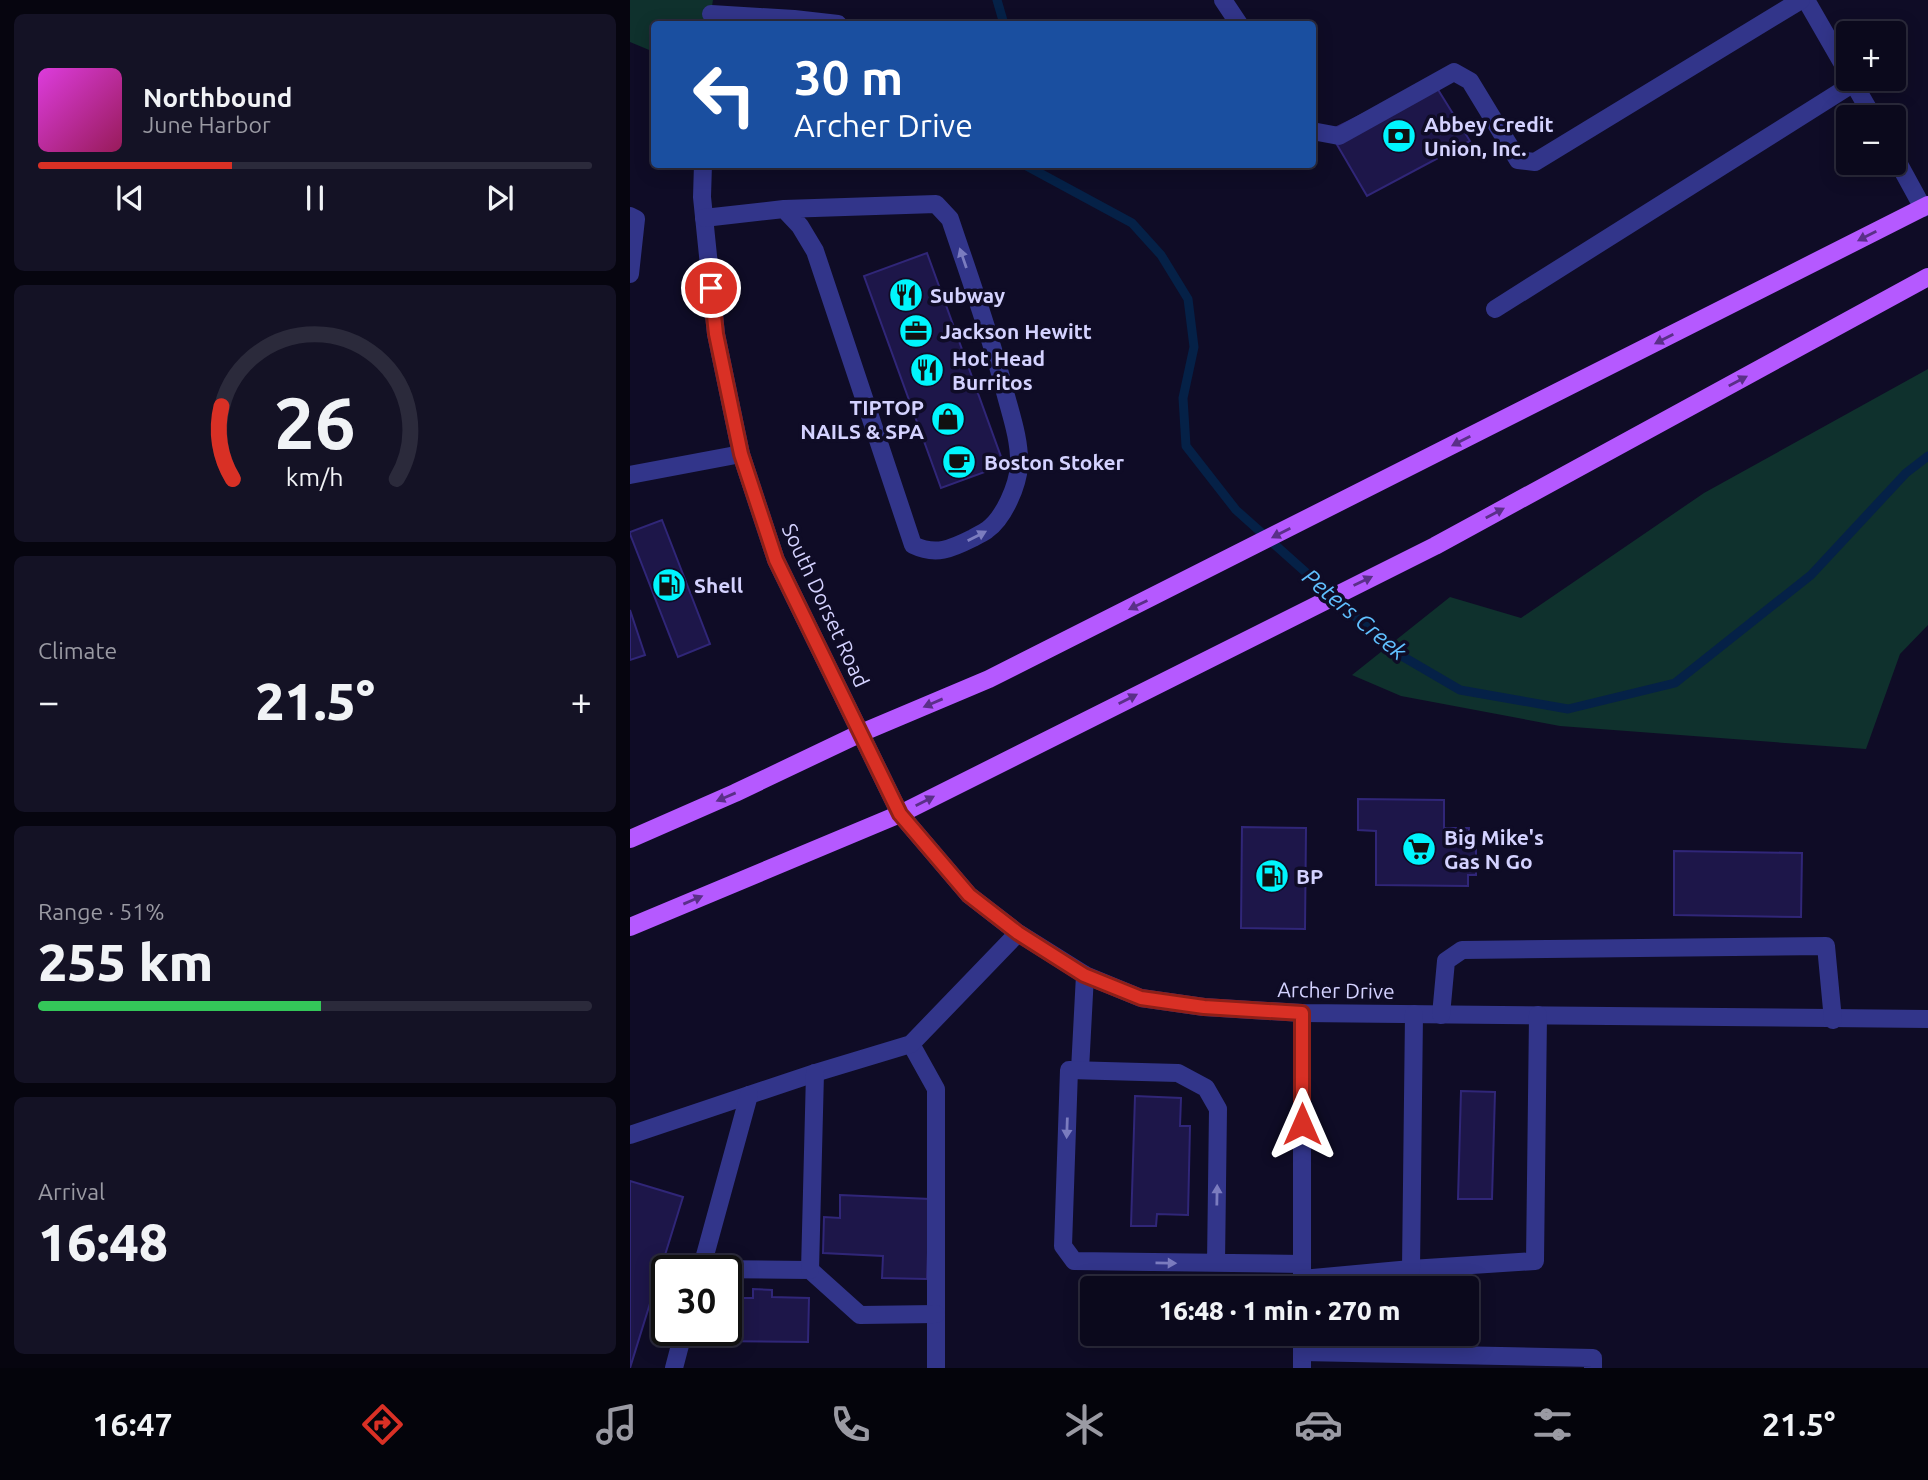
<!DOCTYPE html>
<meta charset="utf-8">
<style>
:root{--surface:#0b091c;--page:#141225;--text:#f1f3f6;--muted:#9a9aa3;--line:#2b2a3b;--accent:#d93025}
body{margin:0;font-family:Ubuntu,sans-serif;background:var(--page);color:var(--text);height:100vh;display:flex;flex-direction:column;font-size:26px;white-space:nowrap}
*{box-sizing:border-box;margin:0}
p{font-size:23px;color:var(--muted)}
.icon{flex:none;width:38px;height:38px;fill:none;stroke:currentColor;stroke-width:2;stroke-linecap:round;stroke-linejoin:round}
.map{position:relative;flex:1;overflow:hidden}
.panel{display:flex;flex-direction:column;gap:14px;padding:14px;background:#06050f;width:630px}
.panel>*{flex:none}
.guide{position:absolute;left:21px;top:21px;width:665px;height:147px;border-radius:7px;box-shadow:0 4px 18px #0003,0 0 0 2px var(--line);background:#1a4fa0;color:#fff;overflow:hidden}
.buttons{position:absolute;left:1206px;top:21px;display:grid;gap:14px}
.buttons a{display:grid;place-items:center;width:70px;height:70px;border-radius:7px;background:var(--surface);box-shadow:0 4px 18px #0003,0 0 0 2px var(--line);font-size:35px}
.speed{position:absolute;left:21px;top:1255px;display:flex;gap:14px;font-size:35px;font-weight:700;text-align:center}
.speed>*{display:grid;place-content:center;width:91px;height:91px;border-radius:50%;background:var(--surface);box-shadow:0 4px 18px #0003,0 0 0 2px var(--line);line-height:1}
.speed .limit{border:4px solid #111;border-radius:10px;background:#fff;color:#111}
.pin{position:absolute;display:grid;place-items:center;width:60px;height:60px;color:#fff;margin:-30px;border:4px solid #fff;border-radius:50%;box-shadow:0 2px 7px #0007}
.me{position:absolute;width:77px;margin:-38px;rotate:0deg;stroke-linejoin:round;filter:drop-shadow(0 0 5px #0008)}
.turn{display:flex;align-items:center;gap:24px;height:147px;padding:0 28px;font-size:32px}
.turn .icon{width:91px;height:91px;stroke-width:2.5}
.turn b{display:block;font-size:49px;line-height:60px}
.big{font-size:52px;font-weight:800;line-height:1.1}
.panel .widget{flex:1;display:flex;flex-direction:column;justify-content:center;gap:10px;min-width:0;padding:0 24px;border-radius:10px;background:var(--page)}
.panel .dial{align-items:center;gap:0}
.dial svg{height:182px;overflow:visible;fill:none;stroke:var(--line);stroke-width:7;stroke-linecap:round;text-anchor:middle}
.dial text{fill:var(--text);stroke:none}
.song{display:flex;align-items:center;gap:21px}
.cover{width:84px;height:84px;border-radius:10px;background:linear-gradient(135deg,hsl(300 70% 55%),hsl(330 70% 35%))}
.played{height:7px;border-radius:4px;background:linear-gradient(90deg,var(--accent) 35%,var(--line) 35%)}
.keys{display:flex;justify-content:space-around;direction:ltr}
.heat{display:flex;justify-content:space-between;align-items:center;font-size:38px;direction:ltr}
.charge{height:10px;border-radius:5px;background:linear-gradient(90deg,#34c759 51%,var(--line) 0)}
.trip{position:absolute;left:450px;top:1276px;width:399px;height:70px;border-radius:7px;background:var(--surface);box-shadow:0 4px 18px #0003,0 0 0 2px var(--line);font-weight:800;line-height:70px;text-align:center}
.tabs{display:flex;height:112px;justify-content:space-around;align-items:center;background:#04040b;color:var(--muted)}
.tabs .icon{width:49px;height:49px}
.tabs .selected{color:var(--accent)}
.tabs b{font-size:32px;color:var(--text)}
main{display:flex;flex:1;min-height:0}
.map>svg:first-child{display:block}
</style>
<main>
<section class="panel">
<div class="widget">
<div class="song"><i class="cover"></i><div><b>Northbound</b><p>June Harbor</p></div></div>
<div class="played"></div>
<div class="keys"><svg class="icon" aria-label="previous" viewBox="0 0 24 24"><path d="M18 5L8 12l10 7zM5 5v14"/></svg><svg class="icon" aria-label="pause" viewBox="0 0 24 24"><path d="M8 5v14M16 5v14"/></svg><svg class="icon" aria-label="next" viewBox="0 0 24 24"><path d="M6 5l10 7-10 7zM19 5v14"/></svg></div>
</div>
<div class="widget dial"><svg viewBox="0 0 100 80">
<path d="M14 69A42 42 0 1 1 86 69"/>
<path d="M14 69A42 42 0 0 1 9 37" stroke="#d93025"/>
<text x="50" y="56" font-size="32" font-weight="700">26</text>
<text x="50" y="72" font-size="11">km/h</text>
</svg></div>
<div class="widget"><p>Climate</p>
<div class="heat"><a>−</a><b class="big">21.5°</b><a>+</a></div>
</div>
<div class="widget"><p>Range · 51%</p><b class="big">255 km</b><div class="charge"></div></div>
<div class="widget"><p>Arrival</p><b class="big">16:48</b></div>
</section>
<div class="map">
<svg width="1298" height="1368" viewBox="0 0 1298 1368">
<rect width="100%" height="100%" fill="#0f0c26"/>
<g fill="#0f312d">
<path d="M 0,0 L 83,0 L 79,24 L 24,24 L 24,52 L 0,42 Z"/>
<path d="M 1298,369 L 1298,625 L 1270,654 L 1236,749 L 930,726 L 771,696 L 722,675 L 820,597 L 891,618 L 1074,493 Z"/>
</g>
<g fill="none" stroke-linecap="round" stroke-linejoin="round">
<g stroke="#052147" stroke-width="9">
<path d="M 367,0 L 374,24"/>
<path d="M 393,164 L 502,223 L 531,255 L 558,299 L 564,347 L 553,398 L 556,446 L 606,510 L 765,652 L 830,690 L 938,709 L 1045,683 L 1181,575 L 1276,473 L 1298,456"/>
</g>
</g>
<g fill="#1d1649" stroke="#302678" stroke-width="2">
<path d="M 802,80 L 840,141 L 737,196 L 699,131 Z"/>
<path d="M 297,253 L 374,465 L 311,488 L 234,276 Z"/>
<path d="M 32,520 L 80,644 L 48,657 L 0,534 L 0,532 Z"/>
<path d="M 0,610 L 15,655 L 0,660 Z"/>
<path d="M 728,799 L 814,800 L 814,828 L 839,828 L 838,846 L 846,847 L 846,875 L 838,875 L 838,886 L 746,885 L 746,831 L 728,830 Z"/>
<path d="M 612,827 L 676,828 L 675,929 L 611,928 Z"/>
<path d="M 1044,851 L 1172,853 L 1171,917 L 1044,915 Z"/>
<path d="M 831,1091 L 865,1092 L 862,1199 L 828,1199 Z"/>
<path d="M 505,1096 L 551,1098 L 550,1126 L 560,1126 L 558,1215 L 527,1214 L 526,1226 L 501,1226 Z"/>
<path d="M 0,1181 L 53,1197 L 0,1368 Z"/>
<path d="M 210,1195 L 300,1199 L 297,1279 L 252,1278 L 253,1256 L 193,1253 L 194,1217 L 210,1218 Z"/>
<path d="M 123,1289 L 142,1290 L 142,1297 L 179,1298 L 178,1342 L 78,1341 L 79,1330 L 96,1330 L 96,1298 L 123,1298 Z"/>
</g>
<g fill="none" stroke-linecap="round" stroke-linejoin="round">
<g stroke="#32358a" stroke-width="18">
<path d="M 593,0 L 609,24"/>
<path d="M 1176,0 L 1218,73"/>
<path d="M 81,14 L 164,19 L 208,24"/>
<path d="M 1221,79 L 1243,117"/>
<path d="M 682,131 L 709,136 L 824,72 L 840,81 L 888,160 L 905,162 L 1171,0"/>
<path d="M 1264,155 L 1293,208"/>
<path d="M 73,164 L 72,197 L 86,334 L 111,454 L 146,560 L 270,814 L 339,895 L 388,933 L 455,975 L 511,998 L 574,1007 L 672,1013 L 1298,1019"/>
<path d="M 0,216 L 6,219 L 0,274"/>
<path d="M 74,218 L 154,209 L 170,226 L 185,251 L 283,545 C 306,556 321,549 343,538 C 348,535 353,533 357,530 C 374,518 388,485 389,465 C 390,440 381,415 375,392 C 360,333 339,276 320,219 L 306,204 L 154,209"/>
<path d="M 865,309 L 1224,83"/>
<path d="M 0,475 L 111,454"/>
<path d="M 811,1015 L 816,961 L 832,950 L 1196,946 L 1203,1020"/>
<path d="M 281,1044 L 306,1089 L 306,1368"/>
<path d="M 450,1070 L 455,975"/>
<path d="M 0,1135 L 185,1073 L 281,1044 L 388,933"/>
<path d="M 586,1263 L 588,1109 L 576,1088 L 548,1073 L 439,1070 L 433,1246 L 444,1261 L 672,1264"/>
<path d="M 71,1269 L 180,1270 L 230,1315 L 306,1314"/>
<path d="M 781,1269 L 905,1261 L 908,1015"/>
<path d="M 71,1270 L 119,1095"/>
<path d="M 180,1270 L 185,1073"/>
<path d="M 672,1276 L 672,1013"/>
<path d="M 672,1279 L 781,1269 L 784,1014"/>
<path d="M 672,1334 L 672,1368"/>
<path d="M 672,1352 L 963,1358 L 963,1368"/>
<path d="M 44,1368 L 54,1330"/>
</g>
<g stroke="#b559ff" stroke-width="18">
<path d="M 0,839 L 105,793 L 231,733 L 359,679 L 1298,205"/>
<path d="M 0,927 L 270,814 L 805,546 L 1298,277"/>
</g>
</g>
<defs><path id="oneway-solid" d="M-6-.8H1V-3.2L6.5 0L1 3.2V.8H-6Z" transform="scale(1.75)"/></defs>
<g fill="#5a2f88">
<use href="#oneway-solid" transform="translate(1237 236) rotate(153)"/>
<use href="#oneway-solid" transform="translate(1034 339) rotate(153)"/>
<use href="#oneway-solid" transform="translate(1108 381) rotate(-28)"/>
<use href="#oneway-solid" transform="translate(831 441) rotate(153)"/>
<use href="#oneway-solid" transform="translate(865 513) rotate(-28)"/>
<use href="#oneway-solid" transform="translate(651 533) rotate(153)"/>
<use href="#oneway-solid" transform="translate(733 581) rotate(-26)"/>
<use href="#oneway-solid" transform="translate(508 605) rotate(154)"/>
<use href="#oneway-solid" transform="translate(498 699) rotate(-27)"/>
<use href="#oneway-solid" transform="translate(303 703) rotate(157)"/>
<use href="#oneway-solid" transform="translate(96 797) rotate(157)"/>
<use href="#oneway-solid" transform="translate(295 801) rotate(-27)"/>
<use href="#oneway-solid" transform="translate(63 900) rotate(-23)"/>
</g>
<g fill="#7b7cbf">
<use href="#oneway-solid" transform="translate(333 258) rotate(-109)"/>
<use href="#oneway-solid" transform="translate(347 536) rotate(-27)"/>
<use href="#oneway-solid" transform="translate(437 1128) rotate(92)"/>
<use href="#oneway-solid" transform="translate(587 1195) rotate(-89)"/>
<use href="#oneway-solid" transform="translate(536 1263) rotate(1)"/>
</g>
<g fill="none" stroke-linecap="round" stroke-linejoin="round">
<g stroke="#8d1f18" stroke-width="18">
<path id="route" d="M 81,288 L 86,334 L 111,454 L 146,560 L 270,814 L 339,895 L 388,933 L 454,975 L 511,998 L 574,1007 L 672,1013 L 672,1124"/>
</g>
<use href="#route" stroke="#d93025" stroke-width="12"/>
</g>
<defs>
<g id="bank-disc" transform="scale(1.75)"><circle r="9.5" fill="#00f5fd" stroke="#0f0c26"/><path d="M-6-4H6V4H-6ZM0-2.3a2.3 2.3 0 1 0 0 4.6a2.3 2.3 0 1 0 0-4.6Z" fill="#111"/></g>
<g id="restaurant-disc" transform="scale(1.75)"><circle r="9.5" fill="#00f5fd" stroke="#0f0c26"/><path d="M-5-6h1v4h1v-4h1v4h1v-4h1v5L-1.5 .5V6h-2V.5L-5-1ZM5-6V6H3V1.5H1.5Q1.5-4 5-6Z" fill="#111"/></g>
<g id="office-disc" transform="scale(1.75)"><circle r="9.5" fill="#00f5fd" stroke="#0f0c26"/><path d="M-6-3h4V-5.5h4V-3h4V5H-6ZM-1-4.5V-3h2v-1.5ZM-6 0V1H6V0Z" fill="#111"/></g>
<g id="shop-disc" transform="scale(1.75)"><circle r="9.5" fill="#00f5fd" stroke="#0f0c26"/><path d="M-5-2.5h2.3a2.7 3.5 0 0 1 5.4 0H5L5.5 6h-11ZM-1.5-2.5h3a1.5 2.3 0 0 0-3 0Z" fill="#111"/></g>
<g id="cafe-disc" transform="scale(1.75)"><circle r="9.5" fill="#00f5fd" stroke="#0f0c26"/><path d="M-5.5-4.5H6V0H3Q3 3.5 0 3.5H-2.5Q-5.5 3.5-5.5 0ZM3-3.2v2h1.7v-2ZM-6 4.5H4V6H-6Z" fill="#111"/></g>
<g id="fuel-disc" transform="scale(1.75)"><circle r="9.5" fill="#00f5fd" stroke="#0f0c26"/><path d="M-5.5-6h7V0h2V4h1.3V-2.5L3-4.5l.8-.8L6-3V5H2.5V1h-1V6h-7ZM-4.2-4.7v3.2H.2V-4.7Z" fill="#111"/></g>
<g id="supermarket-disc" transform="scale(1.75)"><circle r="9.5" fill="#00f5fd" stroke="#0f0c26"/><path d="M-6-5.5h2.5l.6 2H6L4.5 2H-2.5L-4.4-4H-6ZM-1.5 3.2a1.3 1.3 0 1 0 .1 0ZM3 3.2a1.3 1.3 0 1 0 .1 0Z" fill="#111"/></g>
</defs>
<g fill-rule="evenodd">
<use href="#bank-disc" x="769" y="136"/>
<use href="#restaurant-disc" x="276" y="295"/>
<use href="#office-disc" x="286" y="331"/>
<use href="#restaurant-disc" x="297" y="370"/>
<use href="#shop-disc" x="318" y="419"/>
<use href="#cafe-disc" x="329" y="462"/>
<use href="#fuel-disc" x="39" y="585"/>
<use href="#supermarket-disc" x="789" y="849"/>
<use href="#fuel-disc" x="642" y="876"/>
</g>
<g text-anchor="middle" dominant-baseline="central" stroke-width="7" stroke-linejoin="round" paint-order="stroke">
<g font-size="21" font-weight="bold" fill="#d4d2ff" stroke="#0f0c26" text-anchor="start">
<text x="794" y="124">Abbey Credit<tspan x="794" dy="24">Union, Inc.</tspan></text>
<text x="300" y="295">Subway</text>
<text x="310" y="331">Jackson Hewitt</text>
<text x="322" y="358">Hot Head<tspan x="322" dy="24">Burritos</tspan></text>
<text x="294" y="407" text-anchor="end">TIPTOP<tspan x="294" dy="24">NAILS &amp; SPA</tspan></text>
<text x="354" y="462">Boston Stoker</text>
<text x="64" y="585">Shell</text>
<text x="814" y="837">Big Mike's<tspan x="814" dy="24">Gas N Go</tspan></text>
<text x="666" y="876">BP</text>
</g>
<g font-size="21" fill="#d4d2ff" stroke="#0f0c26">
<text transform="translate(196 605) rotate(65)">South Dorset Road</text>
<text transform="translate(706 990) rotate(1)">Archer Drive</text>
</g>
<g font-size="23" font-style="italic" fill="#60c0ff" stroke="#0f0c26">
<text transform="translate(725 614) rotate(40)">Peters Creek</text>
</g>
</g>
</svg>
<div class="buttons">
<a>+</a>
<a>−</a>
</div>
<div class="speed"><div class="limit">30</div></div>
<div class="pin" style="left:81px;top:288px;background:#d93025"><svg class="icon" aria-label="arrive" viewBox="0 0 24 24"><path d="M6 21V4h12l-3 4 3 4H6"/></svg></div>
<svg class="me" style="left:672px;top:1124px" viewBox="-20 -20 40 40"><path d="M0-17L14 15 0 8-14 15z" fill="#d93025" stroke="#fff" stroke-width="4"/></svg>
<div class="trip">16:48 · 1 min · 270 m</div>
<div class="guide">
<div class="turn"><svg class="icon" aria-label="left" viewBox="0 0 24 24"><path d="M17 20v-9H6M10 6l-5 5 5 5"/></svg><div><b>30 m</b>Archer Drive</div></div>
</div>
</div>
</main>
<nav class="tabs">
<b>16:47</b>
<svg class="icon selected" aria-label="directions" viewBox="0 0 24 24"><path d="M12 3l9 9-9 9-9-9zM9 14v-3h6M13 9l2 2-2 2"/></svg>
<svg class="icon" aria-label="music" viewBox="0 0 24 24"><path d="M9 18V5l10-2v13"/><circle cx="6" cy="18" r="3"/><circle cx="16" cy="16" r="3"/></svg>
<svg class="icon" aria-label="phone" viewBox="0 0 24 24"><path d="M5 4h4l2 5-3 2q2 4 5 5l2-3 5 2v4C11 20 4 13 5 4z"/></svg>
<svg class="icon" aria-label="climate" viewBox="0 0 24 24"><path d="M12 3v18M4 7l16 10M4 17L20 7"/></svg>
<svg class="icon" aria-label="car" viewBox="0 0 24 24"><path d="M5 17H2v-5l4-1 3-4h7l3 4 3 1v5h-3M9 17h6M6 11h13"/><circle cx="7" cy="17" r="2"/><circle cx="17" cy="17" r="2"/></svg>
<svg class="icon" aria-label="filters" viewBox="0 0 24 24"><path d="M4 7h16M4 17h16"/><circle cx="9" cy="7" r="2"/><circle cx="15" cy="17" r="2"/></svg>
<b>21.5°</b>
</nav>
